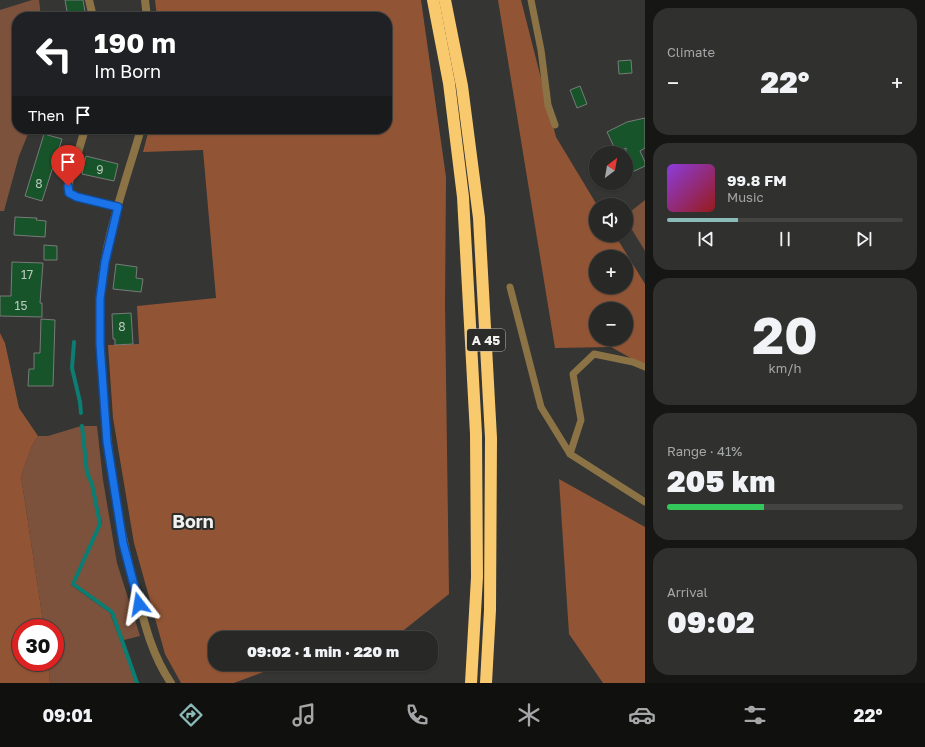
<!DOCTYPE html>
<meta charset="utf-8">
<style>
:root{--surface:#282826;--page:#30302e;--text:#f1f3f6;--muted:#a5a6a7;--line:#444443;--accent:#8bbbb9}
body{margin:0;font-family:"Golos Text",sans-serif;background:var(--page);color:var(--text);height:100vh;display:flex;flex-direction:column;font-size:15px;white-space:nowrap}
*{box-sizing:border-box;margin:0}
p{font-size:13px;color:var(--muted)}
.icon{flex:none;width:22px;height:22px;fill:none;stroke:currentColor;stroke-width:2;stroke-linecap:round;stroke-linejoin:round}
.map{position:relative;flex:1;overflow:hidden}
.sheet{display:flex;flex-direction:column;gap:8px;padding:8px;background:#161615;width:280px}
.sheet>*{flex:none}
.hud{position:absolute;left:12px;top:12px;width:380px;height:122px;border-radius:16px;box-shadow:0 1px 3px #0004,0 0 0 1px var(--line);background:#202124;color:#fff;overflow:hidden}
.needle{width:26px;rotate:31deg}
.controls{position:absolute;left:589px;top:146px;display:grid;gap:8px}
.controls a{display:grid;place-items:center;width:44px;height:44px;border-radius:50%;background:var(--surface);box-shadow:0 1px 3px #0004,0 0 0 1px var(--line);font-size:20px}
.speed{position:absolute;left:12px;top:619px;display:flex;gap:8px;font-size:20px;font-weight:700;text-align:center}
.speed>*{display:grid;place-content:center;width:52px;height:52px;border-radius:50%;background:var(--surface);box-shadow:0 1px 3px #0004,0 0 0 1px var(--line);line-height:1}
.speed .limit{border:6px solid #d22;background:#fff;color:#111}
.pin{position:absolute;display:grid;place-items:center;width:34px;height:34px;color:#fff;margin:-41px -17px;border-radius:50% 50% 50% 0;rotate:-45deg;box-shadow:0 0 4px #0007}
.pin .icon{rotate:45deg}
.me{position:absolute;width:44px;margin:-22px;rotate:346deg;stroke-linejoin:round;filter:drop-shadow(0 0 3px #0008)}
.turn{display:flex;align-items:center;gap:14px;height:84px;padding:0 16px;font-size:18px}
.turn .icon{width:52px;height:52px;stroke-width:2.5}
.turn b{display:block;font-size:28px;line-height:34px}
.then{display:flex;align-items:center;height:38px;padding:0 16px;background:#0003;gap:8px;font-size:15px}
.big{font-size:30px;font-weight:800;line-height:1.1}
.sheet .tile{flex:1;display:flex;flex-direction:column;justify-content:center;gap:6px;min-width:0;padding:0 14px;border-radius:16px;background:var(--page)}
.sheet .dial{align-items:center;gap:0}
.dial b{font-size:52px;line-height:1}
.song{display:flex;align-items:center;gap:12px}
.cover{width:48px;height:48px;border-radius:6px;background:linear-gradient(135deg,hsl(270 70% 55%),hsl(0 70% 35%))}
.played{height:4px;border-radius:2px;background:linear-gradient(90deg,var(--accent) 30%,var(--line) 30%)}
.keys{display:flex;justify-content:space-around;direction:ltr}
.heat{display:flex;justify-content:space-between;align-items:center;font-size:22px;direction:ltr}
.charge{height:6px;border-radius:3px;background:linear-gradient(90deg,#34c759 41%,var(--line) 0)}
.trip{position:absolute;left:208px;top:631px;width:230px;height:40px;border-radius:16px;background:var(--surface);box-shadow:0 1px 3px #0004,0 0 0 1px var(--line);font-weight:800;line-height:40px;text-align:center}
.tabs{display:flex;height:64px;justify-content:space-around;align-items:center;background:#10100f;color:var(--muted)}
.tabs .icon{width:28px;height:28px}
.tabs .selected{color:var(--accent)}
.tabs b{font-size:18px;color:var(--text)}
main{display:flex;flex:1;min-height:0}
.map>svg:first-child{display:block}
</style>
<main>
<div class="map">
<svg width="645" height="683" viewBox="0 0 645 683">
<rect width="100%" height="100%" fill="#353533"/>
<g fill="#7c523c">
<path d="M 32,0 L 39,0 L 41,17 L 17,17 L 17,129 L 30,129 L 19,156 L 4,211 L 0,211 L 0,10 Z"/>
<path d="M 645,200 L 645,251 L 626,220 L 626,215 Z"/>
<path d="M 81,426 L 86,474 L 91,485 L 99,523 L 71,585 L 110,613 L 136,683 L 50,683 L 48,662 L 55,662 L 55,628 L 44,628 L 21,476 L 32,446 L 38,436 L 48,436 Z"/>
<path d="M 83,426 L 97,426 L 103,480 L 117,563 L 140,636 L 124,640 L 113,612 L 74,584 L 102,523 L 93,484 L 88,473 Z"/>
</g>
<g fill="#915535" fill-rule="evenodd">
<path d="M 155,0 L 421,0 L 446,177 L 445,305 L 449,594 L 399,634 L 377,638 L 215,638 L 215,664 L 285,664 L 234,683 L 181,683 L 165,654 L 134,543 L 113,418 L 108,345 L 139,344 L 137,306 L 216,298 L 203,150 L 143,152 L 149,129 L 387,129 L 387,17 L 157,17 Z"/>
<path d="M 498,0 L 521,0 L 556,137 L 597,205 L 596,235 L 615,235 L 645,284 L 645,366 L 611,347 L 555,348 ZM 596,257 L 626,257 L 626,287 L 596,287 ZM 596,309 L 626,309 L 626,339 L 596,339 Z"/>
<path d="M 0,333 L 5,343 L 19,408 L 38,436 L 32,446 L 21,476 L 44,628 L 21,628 L 21,662 L 48,662 L 50,683 L 0,683 Z"/>
<path d="M 559,479 L 645,527 L 645,683 L 603,683 L 569,634 Z"/>
</g>
<g fill="none" stroke-linecap="round" stroke-linejoin="round">
<g stroke="#0b7d72" stroke-width="4">
<path d="M 74,342 L 72,368 L 80,402 L 81,413"/>
<path d="M 82,426 L 87,473 L 92,484 L 100,524 L 73,584 L 112,612 L 137,683"/>
</g>
</g>
<g fill="#18542a" stroke="#787b79">
<path d="M 65,0 L 83,0 L 86,17 L 68,17 Z"/>
<path d="M 631,60 L 632,73 L 619,74 L 618,61 Z"/>
<path d="M 580,86 L 587,104 L 577,108 L 570,90 Z"/>
<path d="M 645,118 L 645,148 L 640,151 L 645,162 L 645,166 L 626,175 L 626,148 L 617,153 L 607,132 L 627,122 Z"/>
<path d="M 44,134 L 62,139 L 42,201 L 25,196 Z"/>
<path d="M 86,156 L 118,164 L 114,181 L 82,174 Z"/>
<path d="M 15,217 L 37,218 L 36,220 L 46,221 L 45,237 L 14,235 Z"/>
<path d="M 44,245 L 57,246 L 57,260 L 44,260 Z"/>
<path d="M 12,262 L 43,263 L 40,303 L 42,303 L 42,317 L 0,316 L 0,296 L 11,296 Z"/>
<path d="M 116,264 L 137,267 L 136,278 L 143,279 L 141,292 L 113,289 Z"/>
<path d="M 131,313 L 133,344 L 115,345 L 115,339 L 113,339 L 112,314 Z"/>
<path d="M 41,319 L 55,320 L 53,386 L 28,386 L 29,369 L 34,369 L 34,353 L 40,353 Z"/>
</g>
<g fill="none" stroke-linecap="round" stroke-linejoin="round">
<g stroke="#8b7346" stroke-width="7">
<path d="M 531,0 L 541,50 L 548,105 L 555,125"/>
<path d="M 510,287 L 541,407 L 570,454 L 645,502"/>
<path d="M 570,454 L 581,420 L 573,374 L 594,354 L 633,362 L 645,367"/>
</g>
<g stroke="#8b7346" stroke-width="8">
<path d="M 89,0 L 93,17"/>
<path d="M 145,0 L 147,17"/>
<path d="M 85,129 L 68,186 L 69,193 L 77,197 L 118,207"/>
<path d="M 141,129 C 125,184 103,242 100,300 C 99,324 101,348 102,372 C 106,445 116,517 135,587 C 144,621 151,654 171,683"/>
</g>
<g stroke="#f9c96e" stroke-width="12">
<path d="M 433,0 L 449,83 L 463,197 L 476,434 L 477,577 L 471,683"/>
<path d="M 445,0 L 462,86 L 479,218 L 491,438 L 490,610 L 486,683"/>
</g>
</g>
<g fill="none" stroke-linecap="round" stroke-linejoin="round">
<g stroke="#114b97" stroke-width="10">
<path id="route" d="M 68,186 L 69,193 L 77,197 L 118,207 L 105,262 L 100,299 L 100,344 L 107,442 L 123,543 L 139,604"/>
</g>
<use href="#route" stroke="#1a73e8" stroke-width="7"/>
</g>
<g text-anchor="middle" dominant-baseline="central" stroke-width="4" stroke-linejoin="round" paint-order="stroke">
<g font-size="12" fill="#bbcabe">
<text x="100" y="169">9</text>
<text x="39" y="183">8</text>
<text x="27" y="274">17</text>
<text x="21" y="305">15</text>
<text x="122" y="326">8</text>
</g>
<rect fill="#2b2b29" stroke="#b6b6b4" stroke-width="1" x="467" y="329" width="38" height="22" rx="3"/>
<g font-size="13" font-weight="bold" fill="#f1f1f0">
<text x="486" y="340">A 45</text>
</g>
<g font-size="18" font-weight="bold" fill="#f1f1f0" stroke="#2b2b29">
<text x="193" y="521">Born</text>
</g>
</g>
</svg>
<div class="controls">
<a><svg class="needle" viewBox="-14 -14 28 28"><path d="M0-13l5 13h-10z" fill="#e53935"/><path d="M0 13l5-13h-10z" fill="#a5a6a7"/></svg></a>
<a><svg class="icon" aria-label="sound" viewBox="0 0 24 24"><path d="M4 9h4l5-4v14l-5-4H4zM17 9q2 3 0 6"/></svg></a>
<a>+</a>
<a>−</a>
</div>
<div class="speed"><div class="limit">30</div></div>
<div class="pin" style="left:68px;top:186px;background:#d93025"><svg class="icon" aria-label="arrive" viewBox="0 0 24 24"><path d="M6 21V4h12l-3 4 3 4H6"/></svg></div>
<svg class="me" style="left:139px;top:604px" viewBox="-20 -20 40 40"><path d="M0-17L14 15 0 8-14 15z" fill="#1a73e8" stroke="#fff" stroke-width="4"/></svg>
<div class="trip">09:02 · 1 min · 220 m</div>
<div class="hud">
<div class="turn"><svg class="icon" aria-label="left" viewBox="0 0 24 24"><path d="M17 20v-9H6M10 6l-5 5 5 5"/></svg><div><b>190 m</b>Im Born</div></div>
<div class="then">Then<svg class="icon" aria-label="arrive" viewBox="0 0 24 24"><path d="M6 21V4h12l-3 4 3 4H6"/></svg></div>
</div>
</div>
<section class="sheet">
<div class="tile"><p>Climate</p>
<div class="heat"><a>−</a><b class="big">22°</b><a>+</a></div>
</div>
<div class="tile">
<div class="song"><i class="cover"></i><div><b>99.8 FM</b><p>Music</p></div></div>
<div class="played"></div>
<div class="keys"><svg class="icon" aria-label="previous" viewBox="0 0 24 24"><path d="M18 5L8 12l10 7zM5 5v14"/></svg><svg class="icon" aria-label="pause" viewBox="0 0 24 24"><path d="M8 5v14M16 5v14"/></svg><svg class="icon" aria-label="next" viewBox="0 0 24 24"><path d="M6 5l10 7-10 7zM19 5v14"/></svg></div>
</div>
<div class="tile dial"><b>20</b><p>km/h</p></div>
<div class="tile"><p>Range · 41%</p><b class="big">205 km</b><div class="charge"></div></div>
<div class="tile"><p>Arrival</p><b class="big">09:02</b></div>
</section>
</main>
<nav class="tabs">
<b>09:01</b>
<svg class="icon selected" aria-label="directions" viewBox="0 0 24 24"><path d="M12 3l9 9-9 9-9-9zM9 14v-3h6M13 9l2 2-2 2"/></svg>
<svg class="icon" aria-label="music" viewBox="0 0 24 24"><path d="M9 18V5l10-2v13"/><circle cx="6" cy="18" r="3"/><circle cx="16" cy="16" r="3"/></svg>
<svg class="icon" aria-label="phone" viewBox="0 0 24 24"><path d="M5 4h4l2 5-3 2q2 4 5 5l2-3 5 2v4C11 20 4 13 5 4z"/></svg>
<svg class="icon" aria-label="climate" viewBox="0 0 24 24"><path d="M12 3v18M4 7l16 10M4 17L20 7"/></svg>
<svg class="icon" aria-label="car" viewBox="0 0 24 24"><path d="M5 17H2v-5l4-1 3-4h7l3 4 3 1v5h-3M9 17h6M6 11h13"/><circle cx="7" cy="17" r="2"/><circle cx="17" cy="17" r="2"/></svg>
<svg class="icon" aria-label="filters" viewBox="0 0 24 24"><path d="M4 7h16M4 17h16"/><circle cx="9" cy="7" r="2"/><circle cx="15" cy="17" r="2"/></svg>
<b>22°</b>
</nav>
